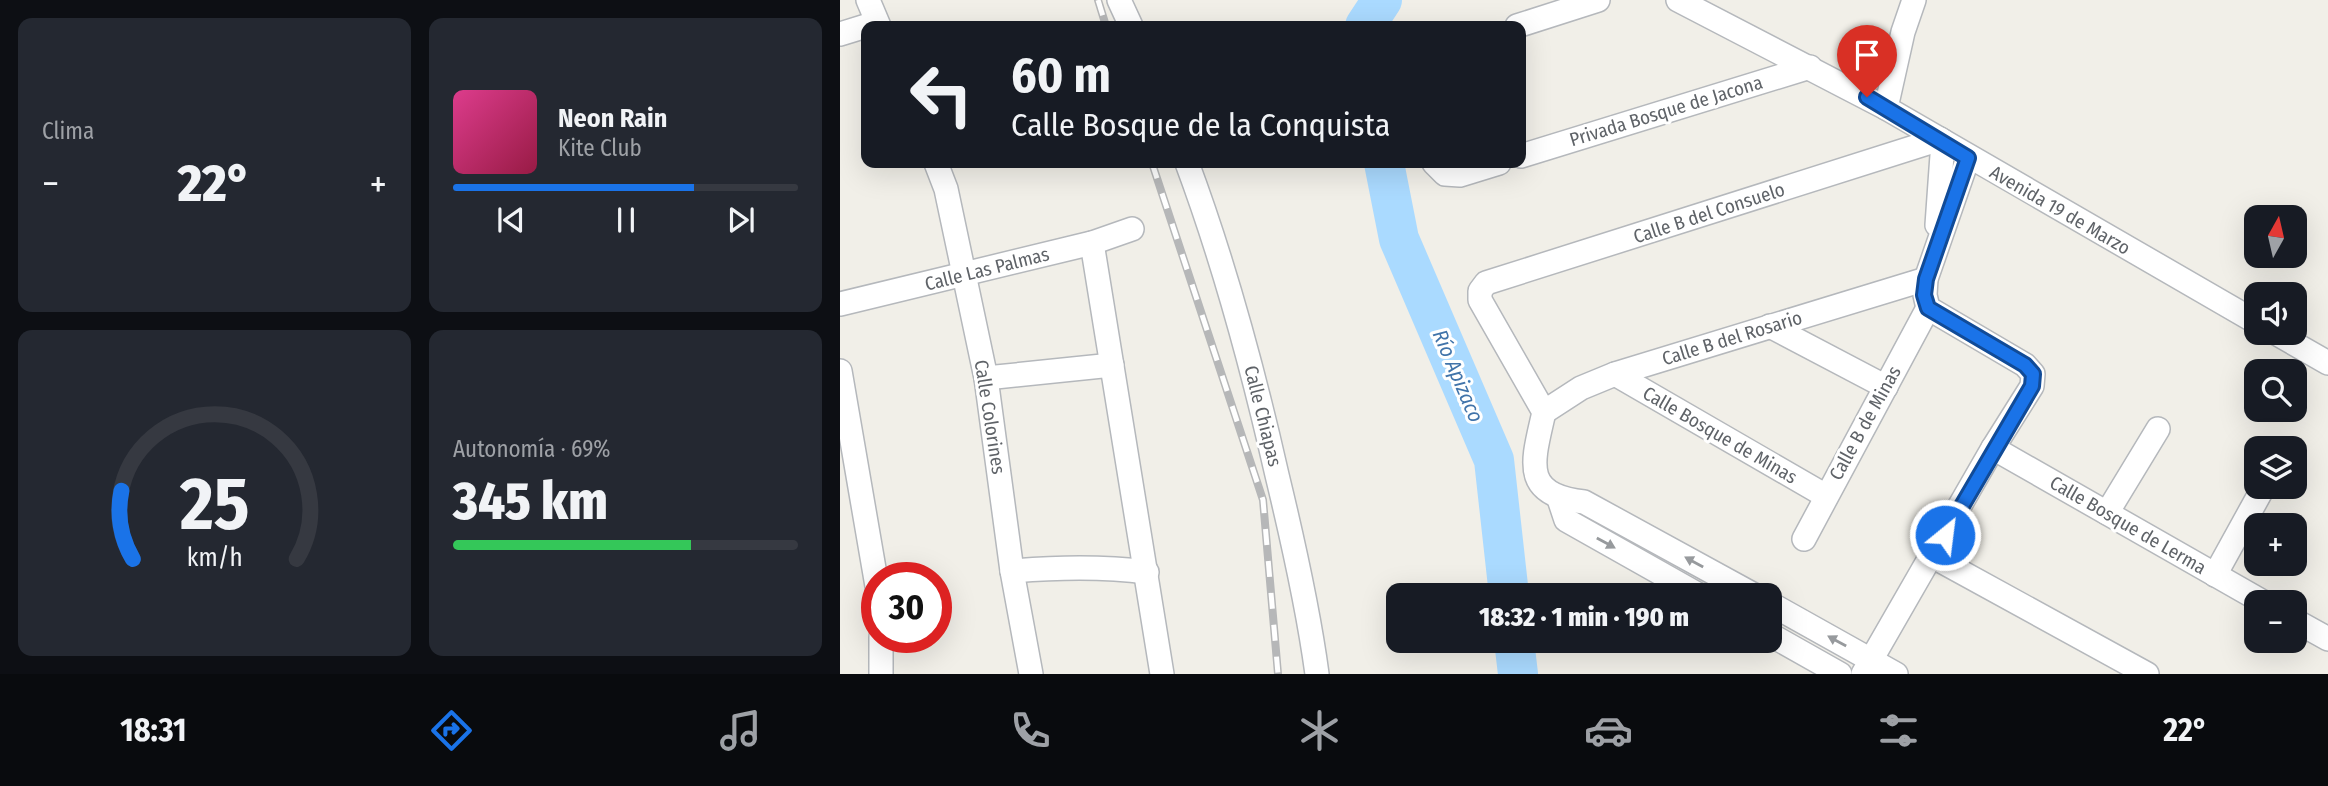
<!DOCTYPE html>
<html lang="es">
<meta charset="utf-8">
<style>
:root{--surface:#171b24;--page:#242831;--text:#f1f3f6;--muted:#9ea1a6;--line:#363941;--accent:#1a73e8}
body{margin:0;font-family:"Fira Sans Condensed",sans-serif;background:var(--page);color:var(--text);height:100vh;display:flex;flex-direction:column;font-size:26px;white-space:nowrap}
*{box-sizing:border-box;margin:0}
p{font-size:23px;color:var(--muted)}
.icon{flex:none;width:38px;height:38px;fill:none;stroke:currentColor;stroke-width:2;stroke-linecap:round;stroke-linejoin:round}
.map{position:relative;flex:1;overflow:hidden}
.drawer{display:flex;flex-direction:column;gap:18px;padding:18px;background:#0d0f14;width:840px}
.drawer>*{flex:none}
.guide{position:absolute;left:21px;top:21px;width:665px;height:147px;border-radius:14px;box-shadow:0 7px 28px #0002;background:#171b24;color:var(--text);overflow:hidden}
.needle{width:46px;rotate:8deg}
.fabs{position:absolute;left:1404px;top:205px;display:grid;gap:14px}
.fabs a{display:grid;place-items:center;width:63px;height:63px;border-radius:14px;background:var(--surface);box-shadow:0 7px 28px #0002;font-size:35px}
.speed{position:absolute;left:21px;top:562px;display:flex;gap:14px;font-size:35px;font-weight:700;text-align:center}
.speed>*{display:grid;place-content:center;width:91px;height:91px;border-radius:50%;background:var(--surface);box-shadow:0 7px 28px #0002;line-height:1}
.speed .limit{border:10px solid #d22;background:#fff;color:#111}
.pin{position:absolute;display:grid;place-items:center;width:60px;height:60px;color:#fff;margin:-72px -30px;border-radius:50% 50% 50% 0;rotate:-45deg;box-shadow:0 0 7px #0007}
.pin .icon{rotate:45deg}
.me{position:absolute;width:77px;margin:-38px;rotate:29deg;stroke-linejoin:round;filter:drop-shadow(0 0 5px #0008)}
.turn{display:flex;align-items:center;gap:24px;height:147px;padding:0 35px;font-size:32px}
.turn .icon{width:91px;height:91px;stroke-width:2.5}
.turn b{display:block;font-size:49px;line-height:60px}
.big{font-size:52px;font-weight:800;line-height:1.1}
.drawer .card{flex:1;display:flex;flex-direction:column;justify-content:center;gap:10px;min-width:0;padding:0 24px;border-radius:14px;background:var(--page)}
.drawer .dial{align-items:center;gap:0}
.dial svg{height:182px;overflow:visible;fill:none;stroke:var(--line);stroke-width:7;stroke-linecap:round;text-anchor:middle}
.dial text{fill:var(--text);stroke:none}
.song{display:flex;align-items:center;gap:21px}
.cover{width:84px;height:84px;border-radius:10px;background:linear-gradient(135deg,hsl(330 70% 55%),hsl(340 70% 35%))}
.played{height:7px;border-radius:4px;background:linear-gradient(90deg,var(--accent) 70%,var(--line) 70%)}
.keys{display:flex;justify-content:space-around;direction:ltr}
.heat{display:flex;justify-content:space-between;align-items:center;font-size:38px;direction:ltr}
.charge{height:10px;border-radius:5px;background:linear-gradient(90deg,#34c759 69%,var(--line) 0)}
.drawer .tiles{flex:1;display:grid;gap:18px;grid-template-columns:repeat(2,1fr)}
.trip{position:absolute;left:546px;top:583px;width:396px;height:70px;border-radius:14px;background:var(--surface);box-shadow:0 7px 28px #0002;font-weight:800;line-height:70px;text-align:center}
.tabs{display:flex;height:112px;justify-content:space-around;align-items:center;background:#090b0e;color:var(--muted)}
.tabs .icon{width:49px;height:49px}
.tabs .active{color:var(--accent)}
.tabs b{font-size:32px;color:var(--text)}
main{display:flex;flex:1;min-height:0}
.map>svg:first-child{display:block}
</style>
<main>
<section class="drawer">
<div class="tiles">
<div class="card"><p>Clima</p>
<div class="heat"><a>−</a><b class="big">22°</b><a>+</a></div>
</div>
<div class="card">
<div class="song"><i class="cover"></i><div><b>Neon Rain</b><p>Kite Club</p></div></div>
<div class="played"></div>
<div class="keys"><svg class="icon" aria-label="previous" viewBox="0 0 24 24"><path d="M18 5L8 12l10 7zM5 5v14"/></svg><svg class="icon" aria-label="pause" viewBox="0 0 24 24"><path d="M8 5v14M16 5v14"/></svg><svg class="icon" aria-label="next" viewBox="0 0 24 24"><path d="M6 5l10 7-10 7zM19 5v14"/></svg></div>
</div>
<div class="card dial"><svg viewBox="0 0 100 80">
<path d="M14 69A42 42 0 1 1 86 69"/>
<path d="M14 69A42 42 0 0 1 9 39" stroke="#1a73e8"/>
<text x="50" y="56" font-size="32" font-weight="700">25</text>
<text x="50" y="72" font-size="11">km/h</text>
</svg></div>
<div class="card"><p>Autonomía · 69%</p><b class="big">345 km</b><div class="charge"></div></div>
</div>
</section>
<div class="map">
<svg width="1488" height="674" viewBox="0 0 1488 674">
<rect width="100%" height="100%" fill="#f1efe8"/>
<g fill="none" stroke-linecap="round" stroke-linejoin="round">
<g stroke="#aadaff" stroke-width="40">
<path d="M 525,26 L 542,0"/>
<path d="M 544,163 L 559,239 L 654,460 L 669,595"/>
<path d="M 674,640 L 678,674"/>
</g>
<g stroke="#b5b8bc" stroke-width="26">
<g id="minor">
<path d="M 28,0 L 39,26"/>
<path d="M 279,0 L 291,26"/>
<path d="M 838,0 L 1046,108 L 1416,322"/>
<path d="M 677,26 L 758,0"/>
<path d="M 0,34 L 26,26"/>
<path d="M 1046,108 L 1063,32 L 1074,0"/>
<path d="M 681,156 L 970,67"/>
<path d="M 96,163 L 106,189 L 146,378 L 172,571 L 191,674"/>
<path d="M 347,163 C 385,265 413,369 437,475 C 453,541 468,607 477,674"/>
<path d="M 594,163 L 605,174 L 620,175 L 659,163"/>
<path d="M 1097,225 L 1103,141"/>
<path d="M 252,243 L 322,674"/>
<path d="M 0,304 L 252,243 L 292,229"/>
<path d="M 930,326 L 1046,387"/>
<path d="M 1434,332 L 1488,363"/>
<path d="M 0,371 L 37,586"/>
<path d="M 775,374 L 986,496"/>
<path d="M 146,378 L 272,365"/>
<path d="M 704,412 L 741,388 L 775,374 L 1086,279"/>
<path d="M 1153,448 L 1423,602"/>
<path d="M 719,499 L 726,520 L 859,595"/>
<path d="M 1267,513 L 1318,429"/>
<path d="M 964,539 L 1088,308"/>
<path d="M 1092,556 L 1307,674"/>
<path d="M 172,571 C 219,567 261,566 307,572"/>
<path d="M 1375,575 L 1423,488"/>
<path d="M 914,595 L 744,502 C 680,495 693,461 704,412 L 640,300 L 640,291 L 646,283 L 1100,139"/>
<path d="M 929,603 L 1056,674"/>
<path d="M 1454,620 L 1488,639"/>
<path d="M 929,634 L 1000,674"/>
<path d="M 41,674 L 41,637"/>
<path d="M 1023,674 L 1153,448 L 1192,386 L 1193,374 L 1185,365 L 1088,308 L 1085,295 L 1086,279 L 1128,158"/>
</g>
</g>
<use href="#minor" stroke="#fff" stroke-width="23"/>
<g stroke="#b6b7b8" stroke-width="8">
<g id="rail">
<path d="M 258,0 L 266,26"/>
<path d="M 312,163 L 423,500 L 438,674"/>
</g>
</g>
<use href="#rail" stroke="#fff" stroke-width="5" stroke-dasharray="16" stroke-linecap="butt"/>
</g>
<defs><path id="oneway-solid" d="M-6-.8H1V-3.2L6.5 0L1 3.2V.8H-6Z" transform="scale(1.75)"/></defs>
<g fill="#979a9d">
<use href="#oneway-solid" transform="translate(766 543) rotate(29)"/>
<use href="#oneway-solid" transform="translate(854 562) rotate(-151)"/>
<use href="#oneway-solid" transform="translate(997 641) rotate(-151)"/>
</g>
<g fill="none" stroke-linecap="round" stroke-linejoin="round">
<g stroke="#114b97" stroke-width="18">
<path id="route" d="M 1027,97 L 1128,158 L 1086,279 L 1084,295 L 1088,308 L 1185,365 L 1193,374 L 1192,386 L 1105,535"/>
</g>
<use href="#route" stroke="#1a73e8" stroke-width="12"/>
</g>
<g text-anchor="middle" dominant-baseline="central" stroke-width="6" stroke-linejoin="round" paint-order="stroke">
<g font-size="19" fill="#5f6368" stroke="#fff">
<text transform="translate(826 111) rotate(-17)">Privada Bosque de Jacona</text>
<text transform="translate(1220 210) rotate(30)">Avenida 19 de Marzo</text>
<text transform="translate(869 213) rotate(-18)">Calle B del Consuelo</text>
<text transform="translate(147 269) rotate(-14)">Calle Las Palmas</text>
<text transform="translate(892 338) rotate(-17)">Calle B del Rosario</text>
<text transform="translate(423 416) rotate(76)">Calle Chiapas</text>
<text transform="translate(150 417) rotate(81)">Calle Colorines</text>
<text transform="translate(1025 423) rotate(-61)">Calle B de Minas</text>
<text transform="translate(880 435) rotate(30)">Calle Bosque de Minas</text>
<text transform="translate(1288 525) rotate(30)">Calle Bosque de Lerma</text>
</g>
<g font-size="21" font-style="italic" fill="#4174aa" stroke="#fff">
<text transform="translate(618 376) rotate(67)">Río Apizaco</text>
</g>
</g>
</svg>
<div class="fabs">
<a><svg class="needle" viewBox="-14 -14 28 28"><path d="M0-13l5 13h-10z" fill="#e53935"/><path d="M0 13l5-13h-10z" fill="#9ea1a6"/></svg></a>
<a><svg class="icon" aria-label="sound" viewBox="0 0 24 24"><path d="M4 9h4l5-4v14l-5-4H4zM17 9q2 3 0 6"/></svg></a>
<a><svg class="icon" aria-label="search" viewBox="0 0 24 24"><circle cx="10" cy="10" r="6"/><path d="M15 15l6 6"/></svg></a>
<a><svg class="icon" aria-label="layers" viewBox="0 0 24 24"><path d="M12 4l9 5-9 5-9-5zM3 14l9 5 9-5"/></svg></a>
<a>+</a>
<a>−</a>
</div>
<div class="speed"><div class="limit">30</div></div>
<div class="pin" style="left:1027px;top:97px;background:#d93025"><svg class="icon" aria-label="arrive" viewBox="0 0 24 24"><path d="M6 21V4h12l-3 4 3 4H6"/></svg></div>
<svg class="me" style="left:1105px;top:535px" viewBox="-20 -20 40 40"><circle r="17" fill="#1a73e8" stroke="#fff" stroke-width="3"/><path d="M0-11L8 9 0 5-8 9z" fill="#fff"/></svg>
<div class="trip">18:32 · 1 min · 190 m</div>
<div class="guide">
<div class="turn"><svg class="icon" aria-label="left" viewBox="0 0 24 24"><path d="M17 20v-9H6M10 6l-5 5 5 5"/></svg><div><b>60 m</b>Calle Bosque de la Conquista</div></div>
</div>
</div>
</main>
<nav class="tabs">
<b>18:31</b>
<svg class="icon active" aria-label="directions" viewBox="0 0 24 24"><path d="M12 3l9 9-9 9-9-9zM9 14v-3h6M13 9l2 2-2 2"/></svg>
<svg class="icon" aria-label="music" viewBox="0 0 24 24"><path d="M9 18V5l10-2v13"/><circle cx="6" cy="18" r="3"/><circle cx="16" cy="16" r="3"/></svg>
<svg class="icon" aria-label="phone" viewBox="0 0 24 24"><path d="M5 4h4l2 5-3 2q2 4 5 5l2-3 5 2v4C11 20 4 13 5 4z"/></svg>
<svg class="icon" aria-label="climate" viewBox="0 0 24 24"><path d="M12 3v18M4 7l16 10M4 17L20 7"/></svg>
<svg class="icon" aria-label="car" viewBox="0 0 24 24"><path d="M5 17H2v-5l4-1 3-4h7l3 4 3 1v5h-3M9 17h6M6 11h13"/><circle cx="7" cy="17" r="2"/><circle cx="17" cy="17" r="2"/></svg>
<svg class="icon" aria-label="filters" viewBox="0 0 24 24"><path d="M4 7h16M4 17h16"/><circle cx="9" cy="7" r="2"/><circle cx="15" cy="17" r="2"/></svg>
<b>22°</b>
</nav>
